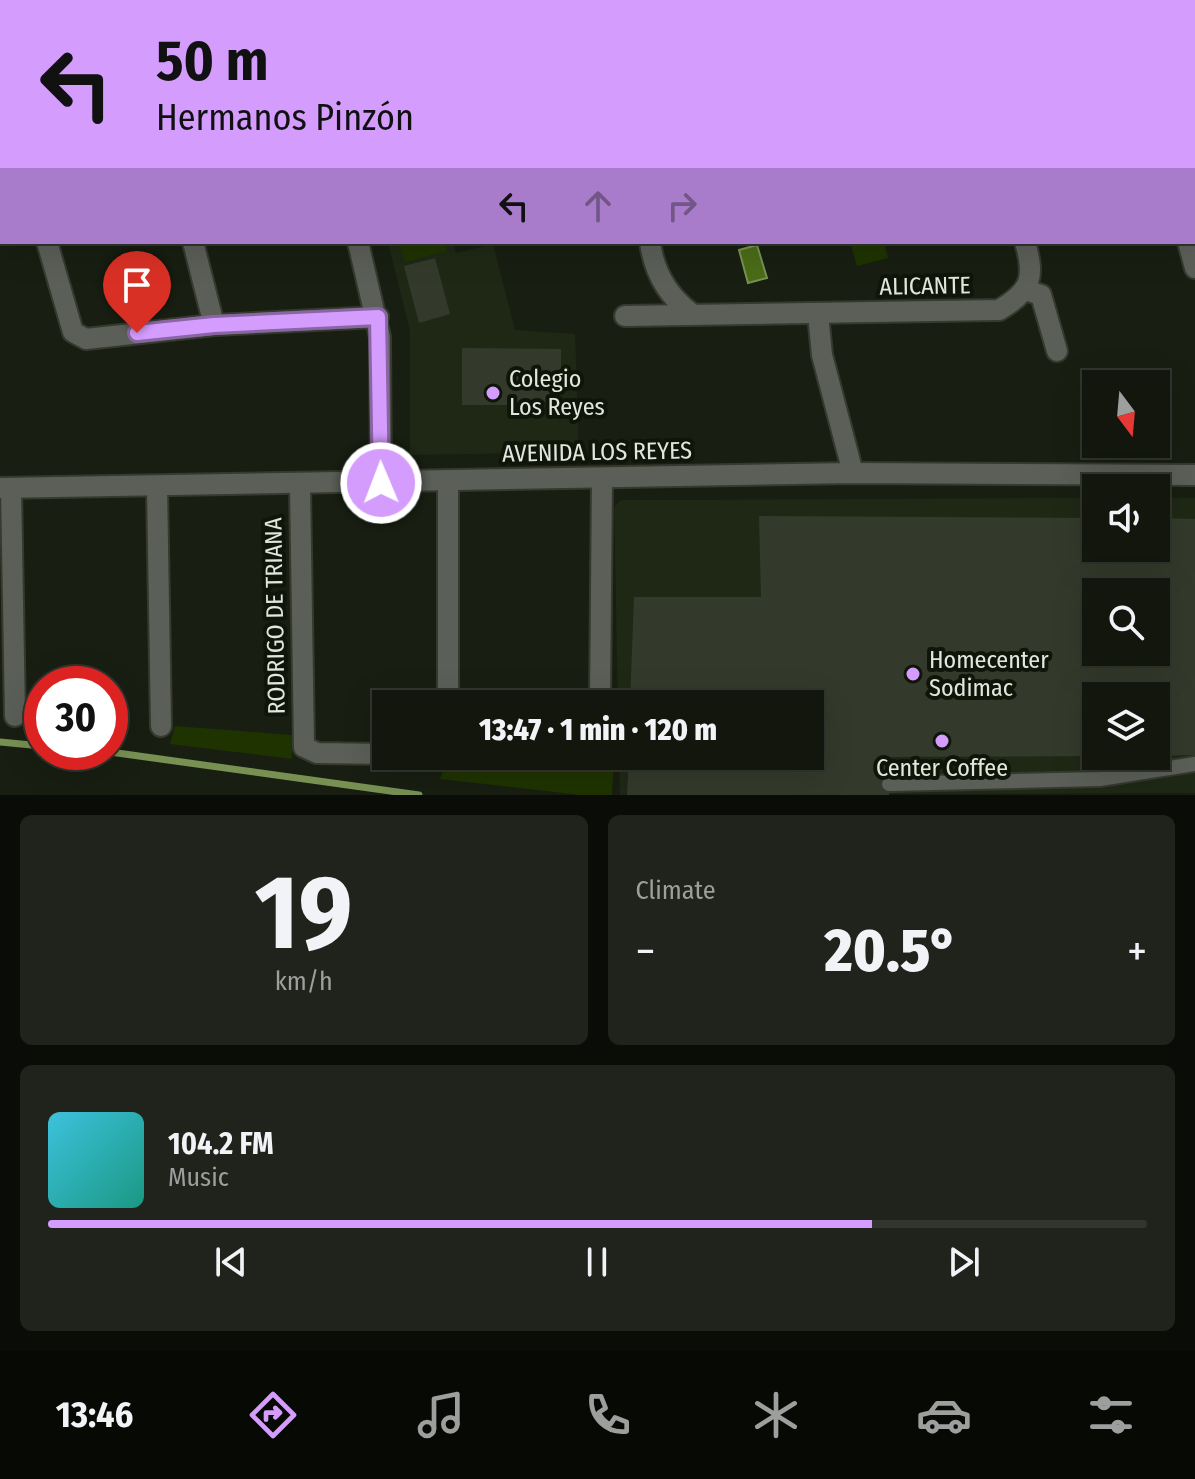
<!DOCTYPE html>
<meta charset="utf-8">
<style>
:root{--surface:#12160d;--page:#1f231b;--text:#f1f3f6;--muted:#9c9f9d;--line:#31352e;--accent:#d39cfd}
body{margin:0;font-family:"Fira Sans Condensed",sans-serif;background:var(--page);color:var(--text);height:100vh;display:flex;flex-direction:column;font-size:30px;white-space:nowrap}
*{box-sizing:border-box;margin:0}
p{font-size:26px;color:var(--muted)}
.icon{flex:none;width:44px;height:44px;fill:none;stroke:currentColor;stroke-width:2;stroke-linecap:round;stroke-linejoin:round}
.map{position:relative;height:795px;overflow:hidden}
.details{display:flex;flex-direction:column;gap:20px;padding:20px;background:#0a0c07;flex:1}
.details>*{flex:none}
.hud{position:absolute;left:0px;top:0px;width:1196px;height:244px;box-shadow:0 8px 32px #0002,0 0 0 2px var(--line);background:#d39cfd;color:#111;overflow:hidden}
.needle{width:52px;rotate:164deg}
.tools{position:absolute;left:1082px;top:370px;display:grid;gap:16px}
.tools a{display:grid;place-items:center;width:88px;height:88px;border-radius:0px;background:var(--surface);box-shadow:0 8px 32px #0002,0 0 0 2px var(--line);font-size:40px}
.speed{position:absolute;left:24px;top:666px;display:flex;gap:16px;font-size:40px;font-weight:700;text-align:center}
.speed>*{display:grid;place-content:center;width:104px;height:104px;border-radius:50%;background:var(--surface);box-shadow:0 8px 32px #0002,0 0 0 2px var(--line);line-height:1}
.speed .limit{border:12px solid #d22;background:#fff;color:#111}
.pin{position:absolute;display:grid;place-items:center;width:68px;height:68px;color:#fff;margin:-82px -34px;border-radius:50% 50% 50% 0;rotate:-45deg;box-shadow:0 0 8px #0007}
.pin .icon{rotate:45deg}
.me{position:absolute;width:88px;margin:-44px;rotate:359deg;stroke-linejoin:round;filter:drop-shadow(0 0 6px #0008)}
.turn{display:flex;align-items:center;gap:28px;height:168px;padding:0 24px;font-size:36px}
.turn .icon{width:104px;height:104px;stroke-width:2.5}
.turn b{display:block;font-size:56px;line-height:68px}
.lanes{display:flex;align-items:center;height:76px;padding:0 24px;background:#0003;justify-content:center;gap:40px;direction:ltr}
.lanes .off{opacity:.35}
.big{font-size:60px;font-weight:800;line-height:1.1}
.details .tile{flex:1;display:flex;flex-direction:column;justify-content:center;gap:12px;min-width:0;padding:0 28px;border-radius:12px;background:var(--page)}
.details .dial{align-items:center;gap:0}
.dial b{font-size:104px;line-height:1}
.song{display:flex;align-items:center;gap:24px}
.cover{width:96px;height:96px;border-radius:12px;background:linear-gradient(135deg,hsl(190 70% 55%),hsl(170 70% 35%))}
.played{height:8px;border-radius:4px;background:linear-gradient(90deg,var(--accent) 75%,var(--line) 75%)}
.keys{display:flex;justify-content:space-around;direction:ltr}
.heat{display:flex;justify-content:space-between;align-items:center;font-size:44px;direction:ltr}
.details .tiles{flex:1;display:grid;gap:20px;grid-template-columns:1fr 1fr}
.tile:last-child{grid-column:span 2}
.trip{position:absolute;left:372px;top:690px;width:452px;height:80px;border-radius:0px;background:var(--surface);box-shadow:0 8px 32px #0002,0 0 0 2px var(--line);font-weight:800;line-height:80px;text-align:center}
.menu{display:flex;height:128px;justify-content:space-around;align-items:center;background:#070905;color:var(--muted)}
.menu .icon{width:56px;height:56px}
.menu .active{color:var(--accent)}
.menu b{font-size:36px;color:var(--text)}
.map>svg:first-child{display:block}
</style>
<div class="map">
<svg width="1195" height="795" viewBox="0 0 1195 795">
<rect width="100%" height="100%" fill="#181e11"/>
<g fill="#1f2815" fill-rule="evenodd">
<path d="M 388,242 L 453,242 L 456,253 L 493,244 L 515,330 L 575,334 L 579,452 L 410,455 L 410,331 Z"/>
<path d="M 1096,498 L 1096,548 L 1156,548 L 1156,498 L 1195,498 L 1195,793 L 620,795 L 619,756 L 810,756 L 810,704 L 618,704 L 614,507 L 621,500 ZM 1096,592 L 1156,592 L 1156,652 L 1096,652 ZM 1096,696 L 1156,696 L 1156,756 L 1096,756 Z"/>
</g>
<g fill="#1f3300">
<path d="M 399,242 L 444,242 L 447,251 L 405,262 Z"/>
<path d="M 850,242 L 884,242 L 888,258 L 857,266 Z"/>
<path d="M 175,726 L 292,735 L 292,759 L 170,744 Z"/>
<path d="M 449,756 L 614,757 L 612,795 L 580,795 L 440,779 Z"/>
</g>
<path fill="#4a6c18" stroke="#789153" stroke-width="2" d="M 757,245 L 767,278 L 748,283 L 739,250 Z"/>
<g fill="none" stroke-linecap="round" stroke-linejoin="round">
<g stroke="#789153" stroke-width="7">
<path d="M 0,742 L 42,746"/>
<path d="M 110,752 L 419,795"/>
</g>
</g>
<g fill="#333a2b" fill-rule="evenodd">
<path d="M 435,258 L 450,314 L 419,323 L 404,266 Z"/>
<path d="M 462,348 L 561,349 L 561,405 L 462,405 Z"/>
<path d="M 759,516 L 1096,518 L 1096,548 L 1156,548 L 1156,518 L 1195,519 L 1195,755 L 1156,756 L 1156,696 L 1096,696 L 1096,756 L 889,757 L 889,795 L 627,795 L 629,756 L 810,756 L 810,704 L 630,704 L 634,597 L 761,597 ZM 1096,592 L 1156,592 L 1156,652 L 1096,652 Z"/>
</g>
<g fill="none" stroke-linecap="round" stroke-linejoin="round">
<g stroke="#343a2e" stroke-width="18">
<path id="service" d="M 889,784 L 1100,779 L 1195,764"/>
</g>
<g stroke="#343a2e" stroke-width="24">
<g id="minor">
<path d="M 1124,0 L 1124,2"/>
<path d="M 333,2 L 340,0"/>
<path d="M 715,2 L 723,0"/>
<path d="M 0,93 L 2,92"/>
<path d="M 0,194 L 2,194"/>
<path d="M 47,242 L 73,332 L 86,339 L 214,325 L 378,317"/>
<path d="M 193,242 L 214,325"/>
<path d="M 358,242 L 380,337 L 381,483"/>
<path d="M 650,242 C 654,272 668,296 691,313"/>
<path d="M 1188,242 L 1195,268"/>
<path d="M 1026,290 L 1041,295 L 1057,351"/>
<path d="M 818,314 L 822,355 L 853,473"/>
<path d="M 625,316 L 999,310 C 1032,291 1035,277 1025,242"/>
<path d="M 300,485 L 304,747 L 317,753 L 386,754"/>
<path d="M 157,486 L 161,726"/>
<path d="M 0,488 L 853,473 L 1195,475"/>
<path d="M 11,488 L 15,716"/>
<path d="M 448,704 L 448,482"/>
<path d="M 600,704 L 602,478"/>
</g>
</g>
<g stroke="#343a2e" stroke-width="24">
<path id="tertiary" d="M 295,0 L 295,2"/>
</g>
<g stroke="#343a2e" stroke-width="24">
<g id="secondary">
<path d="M 466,2 L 473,0"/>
<path d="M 599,2 L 606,0"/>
<path d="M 0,129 L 2,129"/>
<path d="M 0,168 L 2,167"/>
</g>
</g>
<use href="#service" stroke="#5b5f58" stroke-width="14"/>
<use href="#minor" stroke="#5b5f58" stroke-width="20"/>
<use href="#tertiary" stroke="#5b5f58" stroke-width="20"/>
<use href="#secondary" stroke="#7f857a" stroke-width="20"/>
</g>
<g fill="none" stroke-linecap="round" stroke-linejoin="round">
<g stroke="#8965a4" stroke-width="20">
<path id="route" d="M 137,333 L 214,325 L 378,317 L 381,483"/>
</g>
<use href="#route" stroke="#d39cfd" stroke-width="14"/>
</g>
<g fill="#d39cfd" stroke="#0f1508" stroke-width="3">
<circle cx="493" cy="393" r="8"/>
<circle cx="913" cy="674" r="8"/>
<circle cx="942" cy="741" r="8"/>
</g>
<g text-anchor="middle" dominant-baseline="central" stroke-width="8" stroke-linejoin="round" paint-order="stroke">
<g font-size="24" fill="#e2e7de" stroke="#0f1508">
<text transform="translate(925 286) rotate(-1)">ALICANTE</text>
<text transform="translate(597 452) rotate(-1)">AVENIDA LOS REYES</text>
<text transform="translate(275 616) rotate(-91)">RODRIGO DE TRIANA</text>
</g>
<g font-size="24" fill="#e2e7de" stroke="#0f1508" text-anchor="start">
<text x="509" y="379">Colegio<tspan x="509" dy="28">Los Reyes</tspan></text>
<text x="929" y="660">Homecenter<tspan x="929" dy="28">Sodimac</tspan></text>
<text x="942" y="768" text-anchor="middle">Center Coffee</text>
</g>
</g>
</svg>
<div class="tools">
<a><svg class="needle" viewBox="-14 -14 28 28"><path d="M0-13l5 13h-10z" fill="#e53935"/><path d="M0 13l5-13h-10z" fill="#9c9f9d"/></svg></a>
<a><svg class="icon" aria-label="sound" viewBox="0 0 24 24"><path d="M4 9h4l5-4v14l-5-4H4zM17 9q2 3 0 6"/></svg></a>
<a><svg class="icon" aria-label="search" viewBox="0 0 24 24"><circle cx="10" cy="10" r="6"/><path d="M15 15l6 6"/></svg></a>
<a><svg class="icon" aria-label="layers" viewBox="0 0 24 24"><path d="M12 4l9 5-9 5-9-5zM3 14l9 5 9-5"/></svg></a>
</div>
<div class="speed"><div class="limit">30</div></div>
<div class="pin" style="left:137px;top:333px;background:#d93025"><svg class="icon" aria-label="arrive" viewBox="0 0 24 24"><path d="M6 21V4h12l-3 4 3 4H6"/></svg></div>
<svg class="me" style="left:381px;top:483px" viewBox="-20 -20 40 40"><circle r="17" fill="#d39cfd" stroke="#fff" stroke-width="3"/><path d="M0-11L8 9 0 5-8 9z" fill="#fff"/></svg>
<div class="trip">13:47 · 1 min · 120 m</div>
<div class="hud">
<div class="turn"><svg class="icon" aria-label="left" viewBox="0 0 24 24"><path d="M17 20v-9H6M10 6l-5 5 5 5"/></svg><div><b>50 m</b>Hermanos Pinzón</div></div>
<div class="lanes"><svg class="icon" aria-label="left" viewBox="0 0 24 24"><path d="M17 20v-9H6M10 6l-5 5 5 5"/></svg><svg class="icon off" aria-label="ahead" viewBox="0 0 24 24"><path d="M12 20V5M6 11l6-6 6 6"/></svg><svg class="icon off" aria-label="right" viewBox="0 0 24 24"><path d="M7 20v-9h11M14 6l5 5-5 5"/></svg></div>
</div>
</div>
<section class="details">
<div class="tiles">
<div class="tile dial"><b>19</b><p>km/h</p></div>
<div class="tile"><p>Climate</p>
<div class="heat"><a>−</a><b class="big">20.5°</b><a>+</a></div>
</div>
<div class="tile">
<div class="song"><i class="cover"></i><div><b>104.2 FM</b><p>Music</p></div></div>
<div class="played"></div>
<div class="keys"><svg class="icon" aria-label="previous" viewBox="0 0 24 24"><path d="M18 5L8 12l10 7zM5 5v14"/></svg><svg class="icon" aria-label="pause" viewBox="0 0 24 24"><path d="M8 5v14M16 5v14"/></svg><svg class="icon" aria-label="next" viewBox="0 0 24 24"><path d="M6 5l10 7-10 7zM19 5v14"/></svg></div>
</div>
</div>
</section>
<nav class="menu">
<b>13:46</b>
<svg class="icon active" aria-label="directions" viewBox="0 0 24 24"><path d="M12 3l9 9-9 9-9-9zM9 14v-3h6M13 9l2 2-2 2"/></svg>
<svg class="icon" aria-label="music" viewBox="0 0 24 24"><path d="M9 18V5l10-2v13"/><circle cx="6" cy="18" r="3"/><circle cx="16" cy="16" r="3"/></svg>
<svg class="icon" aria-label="phone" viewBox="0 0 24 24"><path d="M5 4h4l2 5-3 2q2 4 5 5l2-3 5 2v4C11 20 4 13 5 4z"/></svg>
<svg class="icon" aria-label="climate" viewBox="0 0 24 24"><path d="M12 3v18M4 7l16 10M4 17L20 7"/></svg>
<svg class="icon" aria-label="car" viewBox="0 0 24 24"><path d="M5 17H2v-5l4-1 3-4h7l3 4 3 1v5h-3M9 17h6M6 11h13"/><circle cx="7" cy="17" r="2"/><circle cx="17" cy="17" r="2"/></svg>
<svg class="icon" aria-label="filters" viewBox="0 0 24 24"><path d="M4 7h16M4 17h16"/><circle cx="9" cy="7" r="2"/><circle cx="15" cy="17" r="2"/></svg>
</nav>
